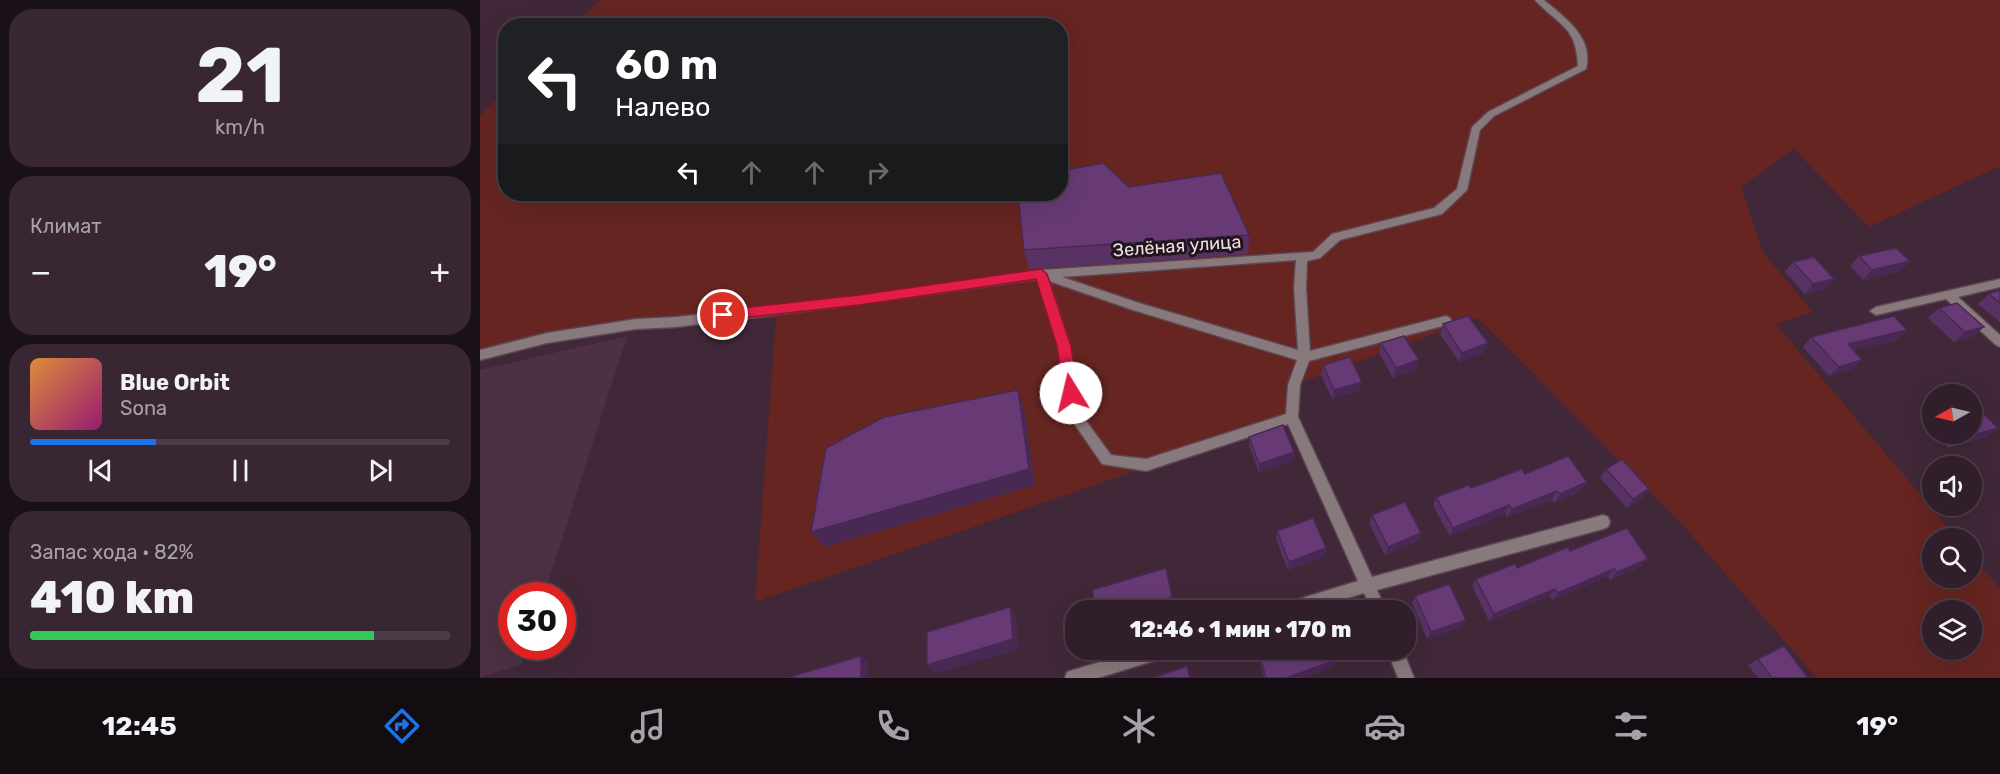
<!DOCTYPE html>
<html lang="ru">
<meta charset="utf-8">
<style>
:root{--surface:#301e2a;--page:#382732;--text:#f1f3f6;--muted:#a8a2a8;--line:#4b3c47;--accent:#1a73e8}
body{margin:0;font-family:Rubik,sans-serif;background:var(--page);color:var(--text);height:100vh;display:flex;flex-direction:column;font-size:22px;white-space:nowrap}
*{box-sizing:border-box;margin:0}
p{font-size:20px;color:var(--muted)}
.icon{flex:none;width:33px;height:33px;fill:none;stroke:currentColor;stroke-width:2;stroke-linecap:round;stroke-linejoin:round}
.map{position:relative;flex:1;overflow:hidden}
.details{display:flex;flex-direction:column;gap:9px;padding:9px;background:#1a1017;width:480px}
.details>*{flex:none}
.banner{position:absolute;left:18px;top:18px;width:570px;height:183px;border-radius:24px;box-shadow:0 6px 24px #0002,0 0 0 2px var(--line);background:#202124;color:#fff;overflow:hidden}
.needle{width:39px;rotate:262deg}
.tools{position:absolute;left:1442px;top:384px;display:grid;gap:12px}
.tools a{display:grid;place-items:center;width:60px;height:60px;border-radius:50%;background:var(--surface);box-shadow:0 6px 24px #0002,0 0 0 2px var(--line);font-size:30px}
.speed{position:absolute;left:18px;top:582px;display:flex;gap:12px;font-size:30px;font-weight:700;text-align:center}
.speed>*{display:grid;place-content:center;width:78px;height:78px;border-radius:50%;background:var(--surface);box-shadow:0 6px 24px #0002,0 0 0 2px var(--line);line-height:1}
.speed .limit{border:9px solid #d22;background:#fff;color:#111}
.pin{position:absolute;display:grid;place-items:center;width:51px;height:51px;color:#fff;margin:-26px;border:3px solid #fff;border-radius:50%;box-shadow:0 2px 6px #0007}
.me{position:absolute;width:66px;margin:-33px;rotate:351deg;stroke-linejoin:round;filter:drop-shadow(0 0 4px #0008)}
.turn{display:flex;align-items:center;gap:21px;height:126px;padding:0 18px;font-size:27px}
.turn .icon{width:78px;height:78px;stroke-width:2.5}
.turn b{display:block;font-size:42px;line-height:51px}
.lanes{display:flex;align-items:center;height:57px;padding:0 18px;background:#0003;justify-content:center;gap:30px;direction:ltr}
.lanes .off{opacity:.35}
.big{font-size:45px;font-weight:800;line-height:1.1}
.details .widget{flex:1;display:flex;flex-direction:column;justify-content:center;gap:9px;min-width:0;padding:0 21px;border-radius:24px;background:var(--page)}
.details .dial{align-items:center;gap:0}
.dial b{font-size:78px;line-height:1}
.song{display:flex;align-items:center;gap:18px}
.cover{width:72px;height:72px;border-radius:9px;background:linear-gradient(135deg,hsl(30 70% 55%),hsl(320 70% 35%))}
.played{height:6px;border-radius:3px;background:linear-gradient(90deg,var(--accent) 30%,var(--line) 30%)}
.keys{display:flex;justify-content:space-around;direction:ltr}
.heat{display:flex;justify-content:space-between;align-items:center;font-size:33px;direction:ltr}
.charge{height:9px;border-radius:4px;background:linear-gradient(90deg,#34c759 82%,var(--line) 0)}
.trip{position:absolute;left:585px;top:600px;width:351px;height:60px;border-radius:24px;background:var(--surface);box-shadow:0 6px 24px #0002,0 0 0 2px var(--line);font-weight:800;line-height:60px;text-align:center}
.menu{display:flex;height:96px;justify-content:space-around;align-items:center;background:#130c11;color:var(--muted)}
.menu .icon{width:42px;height:42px}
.menu .on{color:var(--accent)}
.menu b{font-size:27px;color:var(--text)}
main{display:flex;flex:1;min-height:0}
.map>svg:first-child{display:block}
</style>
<main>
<section class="details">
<div class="widget dial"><b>21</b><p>km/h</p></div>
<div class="widget"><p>Климат</p>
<div class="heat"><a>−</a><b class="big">19°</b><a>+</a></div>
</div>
<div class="widget">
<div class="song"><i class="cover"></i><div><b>Blue Orbit</b><p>Sona</p></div></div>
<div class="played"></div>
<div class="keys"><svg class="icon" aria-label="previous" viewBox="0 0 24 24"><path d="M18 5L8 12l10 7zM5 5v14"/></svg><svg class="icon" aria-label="pause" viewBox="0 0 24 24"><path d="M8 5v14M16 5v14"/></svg><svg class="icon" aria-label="next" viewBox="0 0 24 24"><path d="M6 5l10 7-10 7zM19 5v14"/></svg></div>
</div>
<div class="widget"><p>Запас хода · 82%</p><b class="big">410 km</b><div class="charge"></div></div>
</section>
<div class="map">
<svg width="1520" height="678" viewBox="0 0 1520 678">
<rect width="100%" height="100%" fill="#402838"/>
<path fill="#4d3043" d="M 147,336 L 64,595 L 32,596 L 32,646 L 47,647 L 41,665 L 0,677 L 0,370 Z"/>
<path fill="#662521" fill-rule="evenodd" d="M 120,0 L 1520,0 L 1520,166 L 1389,227 L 1314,149 L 1261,187 L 1282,251 L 1333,312 L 1296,324 L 1477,538 L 1452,538 L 1452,578 L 1491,578 L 1491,555 L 1520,589 L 1520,678 L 1337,678 L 1200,522 L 998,318 L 814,385 L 812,417 L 275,602 L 296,318 L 156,324 L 0,355 L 0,116 L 25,91 L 26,194 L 580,194 L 580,26 L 94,25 ZM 1452,610 L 1491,610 L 1491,650 L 1452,650 Z"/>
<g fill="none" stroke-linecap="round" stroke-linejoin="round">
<g stroke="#5c4554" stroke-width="3">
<g id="street">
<path d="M 1055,0 L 1064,0 C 1085,18 1114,37 1106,69 L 1014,116 L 1000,130 L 987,190 L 962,214 L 860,240 L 840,258 L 827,261 L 826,288 L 830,351 L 966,316 L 970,318 L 972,321 L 970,324 L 829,361 L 820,385 L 818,417 L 892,577 L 1123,515 L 1128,517 L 1130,522 L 1128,527 L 1123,529 L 897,590 L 906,610 L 892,610 L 884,593 L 829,610 L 799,610 L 801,605 L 806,603 L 878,581 L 808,424 L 666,471 L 622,464 L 589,416 L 578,346 L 557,279 L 379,304 L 196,327 L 156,329 L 67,343 L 0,360 L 0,350 L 67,333 L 156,319 L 196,317 L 379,296 L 561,270 L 833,252 L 852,234 L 954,208 L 977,189 L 992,127 L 1008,112 L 1098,66 C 1096,25 1079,26 1055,0 ZM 816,260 L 814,288 L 818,350 L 659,303 L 582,277 ZM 569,281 L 653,310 L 817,360 L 808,385 L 806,414 L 666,459 L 631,455 L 601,414 L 590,346 Z"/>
<path d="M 1520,279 L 1520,287 L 1478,297 L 1520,335 L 1520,347 L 1516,345 L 1466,299 L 1396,315 L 1390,311 L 1396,307 Z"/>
<path d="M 660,650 L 691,650 L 688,655 L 683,658 L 618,678 L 585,678 L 587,672 L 593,670 Z"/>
<path d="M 907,650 L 923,650 L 934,678 L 918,678 Z"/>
</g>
</g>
<use href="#street" fill="#88797c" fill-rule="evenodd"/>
</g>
<g fill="#593265">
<path d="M 769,235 L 768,254 L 549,269 L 544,250 Z"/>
<path d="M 1379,256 L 1430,261 L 1420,271 L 1383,280 L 1370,266 Z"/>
<path d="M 1313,262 L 1346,289 L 1325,294 L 1305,272 Z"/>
<path d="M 1520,290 L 1520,322 L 1498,304 L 1509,294 Z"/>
<path d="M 1459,308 L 1493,337 L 1474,342 L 1448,318 Z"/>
<path d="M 963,324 L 1004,353 L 979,362 L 960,334 Z"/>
<path d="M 1331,337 L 1417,340 L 1373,350 L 1373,369 L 1349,376 L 1323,347 Z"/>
<path d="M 901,343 L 936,369 L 913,378 L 899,353 Z"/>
<path d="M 843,365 L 880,391 L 852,399 L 841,375 Z"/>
<path d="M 1452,418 L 1452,431 L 1446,424 Z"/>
<path d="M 1455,434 L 1491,434 L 1506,437 L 1469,448 Z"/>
<path d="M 769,437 L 814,452 L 813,461 L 779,472 L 769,446 Z"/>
<path d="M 1126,469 L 1169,489 L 1162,498 L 1147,508 L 1120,478 Z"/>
<path d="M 1045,474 L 1101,491 L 1074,503 L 1072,500 L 1027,517 L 1025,514 L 970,536 L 953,506 L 956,497 Z"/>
<path d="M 892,515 L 941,533 L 938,541 L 905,555 L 889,523 Z"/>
<path d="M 797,531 L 845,556 L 808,570 L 796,539 Z"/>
<path d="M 1090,551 L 1161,567 L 1130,580 L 1128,576 L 1072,600 L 1070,596 L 1009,621 L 992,586 L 996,579 L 1037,568 Z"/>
<path d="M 935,596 L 981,627 L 947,639 L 932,603 Z"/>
<path d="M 778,650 L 852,650 L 856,660 L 854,666 L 822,678 L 784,678 L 778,654 Z"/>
<path d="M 1278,659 L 1328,678 L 1278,678 L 1268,665 Z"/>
</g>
<g fill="#482953">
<path d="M 1430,261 L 1420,271 L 1383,280 L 1392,270 Z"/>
<path d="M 1354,279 L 1346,289 L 1325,294 L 1333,284 Z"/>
<path d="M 1504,327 L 1493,337 L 1474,342 L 1485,332 Z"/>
<path d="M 1427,330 L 1417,340 L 1358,354 L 1368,344 Z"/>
<path d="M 1008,343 L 1004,353 L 979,362 L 982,353 Z"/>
<path d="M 939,360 L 936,369 L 913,378 L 916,368 Z"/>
<path d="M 1382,360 L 1373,369 L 1349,376 L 1359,367 Z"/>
<path d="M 882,382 L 880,391 L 852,399 L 854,390 Z"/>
<path d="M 538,390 L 544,408 L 555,485 L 345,547 L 331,532 Z"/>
<path d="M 1518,428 L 1506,437 L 1469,448 L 1480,439 Z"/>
<path d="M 814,452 L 813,461 L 779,472 L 779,464 Z"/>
<path d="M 1107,482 L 1101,491 L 1074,503 L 1080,494 Z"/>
<path d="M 1169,489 L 1162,498 L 1147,508 L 1153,499 Z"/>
<path d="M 1077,491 L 1072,500 L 1027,517 L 1032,509 Z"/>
<path d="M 1029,505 L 1025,514 L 970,536 L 973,528 Z"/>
<path d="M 941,533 L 938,541 L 905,555 L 908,547 Z"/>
<path d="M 846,548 L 845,556 L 808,570 L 809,562 Z"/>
<path d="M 1168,559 L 1161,567 L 1130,580 L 1137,572 Z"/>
<path d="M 1134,569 L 1128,576 L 1072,600 L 1078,593 Z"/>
<path d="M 1075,589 L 1070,596 L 1009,621 L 1014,614 Z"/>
<path d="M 692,597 L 694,604 L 674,610 L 649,610 Z"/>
<path d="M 530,607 L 536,617 L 539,649 L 456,674 L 447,665 Z"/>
<path d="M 986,620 L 981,627 L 947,639 L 951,632 Z"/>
<path d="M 381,656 L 388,662 L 388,678 L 381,678 Z"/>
<path d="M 856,660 L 854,666 L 822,678 L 806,678 Z"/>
</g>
<g fill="#673a76" stroke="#482953" stroke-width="1.5">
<path d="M 623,163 L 649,187 L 741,173 L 769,235 L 544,250 L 538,194 L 580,194 L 580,171 Z"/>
<path d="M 1416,248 L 1430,261 L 1392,270 L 1379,256 Z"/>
<path d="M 1334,257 L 1354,279 L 1333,284 L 1313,262 Z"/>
<path d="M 1520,290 L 1520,303 L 1509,294 Z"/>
<path d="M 1477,303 L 1504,327 L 1485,332 L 1459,308 Z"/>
<path d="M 988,316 L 1008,343 L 982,353 L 963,324 Z"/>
<path d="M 1414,316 L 1427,330 L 1368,344 L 1382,360 L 1359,367 L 1331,337 Z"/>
<path d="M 924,336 L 939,360 L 916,368 L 901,343 Z"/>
<path d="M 870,357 L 882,382 L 854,390 L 843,365 Z"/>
<path d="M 538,390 L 549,469 L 331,532 L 346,448 L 404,417 Z"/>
<path d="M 1493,404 L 1518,428 L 1480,439 L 1475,434 L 1491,434 L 1491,405 Z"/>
<path d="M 803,425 L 814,452 L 779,464 L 769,437 Z"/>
<path d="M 1088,456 L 1107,482 L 1080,494 L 1077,491 L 1032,509 L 1029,505 L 973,528 L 956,497 L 989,485 L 991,488 L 1042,469 L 1045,474 Z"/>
<path d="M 1142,459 L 1169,489 L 1153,499 L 1126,469 Z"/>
<path d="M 925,502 L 941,533 L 908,547 L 892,515 Z"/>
<path d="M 833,518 L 846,548 L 809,562 L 797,531 Z"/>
<path d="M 1147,528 L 1168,559 L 1137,572 L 1134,569 L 1078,593 L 1075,589 L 1014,614 L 996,579 L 1035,564 L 1037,568 L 1088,547 L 1090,551 Z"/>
<path d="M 686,568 L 692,597 L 649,610 L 615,610 L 612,590 Z"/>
<path d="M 969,584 L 986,620 L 951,632 L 935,596 Z"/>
<path d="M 530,607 L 533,639 L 447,665 L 447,632 Z"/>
<path d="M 1304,646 L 1328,678 L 1292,678 L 1278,659 Z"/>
<path d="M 778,650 L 852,650 L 856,660 L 806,678 L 786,678 Z"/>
<path d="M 381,656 L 381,678 L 306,678 Z"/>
<path d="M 707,666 L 710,678 L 673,678 Z"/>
</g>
<path fill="#e11d48" stroke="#92132f" stroke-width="1.5" d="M 561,269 L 567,274 L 591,346 L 598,393 L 596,397 L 586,397 L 584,393 L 577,346 L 556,279 L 379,305 L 243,320 L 237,315 L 243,310 L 379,295 Z"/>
<g text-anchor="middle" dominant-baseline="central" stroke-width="6" stroke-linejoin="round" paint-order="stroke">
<g font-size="18" fill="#eedee7" stroke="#20151c">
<text transform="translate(697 246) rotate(-4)">Зелёная улица</text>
</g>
</g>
</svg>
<div class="tools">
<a><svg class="needle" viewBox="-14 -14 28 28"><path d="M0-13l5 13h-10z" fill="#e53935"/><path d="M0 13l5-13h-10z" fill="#a8a2a8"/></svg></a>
<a><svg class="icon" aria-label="sound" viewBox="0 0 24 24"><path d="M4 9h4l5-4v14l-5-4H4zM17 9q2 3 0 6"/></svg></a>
<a><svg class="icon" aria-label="search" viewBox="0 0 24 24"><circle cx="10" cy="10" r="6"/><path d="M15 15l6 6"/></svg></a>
<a><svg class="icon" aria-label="layers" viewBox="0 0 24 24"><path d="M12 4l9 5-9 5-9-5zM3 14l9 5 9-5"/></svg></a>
</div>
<div class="speed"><div class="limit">30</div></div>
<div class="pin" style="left:243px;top:315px;background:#d93025"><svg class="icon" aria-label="arrive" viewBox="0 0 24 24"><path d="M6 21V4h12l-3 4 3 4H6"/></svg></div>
<svg class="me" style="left:591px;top:393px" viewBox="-20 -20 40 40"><circle r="19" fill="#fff"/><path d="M0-13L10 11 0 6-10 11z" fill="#e11d48"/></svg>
<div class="trip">12:46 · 1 мин · 170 m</div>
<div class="banner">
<div class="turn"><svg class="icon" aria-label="left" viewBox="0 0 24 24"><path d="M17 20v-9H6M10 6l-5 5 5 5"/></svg><div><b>60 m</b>Налево</div></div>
<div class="lanes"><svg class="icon" aria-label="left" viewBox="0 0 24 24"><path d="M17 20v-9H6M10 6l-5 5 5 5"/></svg><svg class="icon off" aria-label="ahead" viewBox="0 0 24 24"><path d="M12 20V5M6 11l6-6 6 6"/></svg><svg class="icon off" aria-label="ahead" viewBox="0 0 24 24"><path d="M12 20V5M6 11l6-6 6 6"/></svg><svg class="icon off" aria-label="right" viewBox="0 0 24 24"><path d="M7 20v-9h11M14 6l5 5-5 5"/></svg></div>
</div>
</div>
</main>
<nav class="menu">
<b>12:45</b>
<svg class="icon on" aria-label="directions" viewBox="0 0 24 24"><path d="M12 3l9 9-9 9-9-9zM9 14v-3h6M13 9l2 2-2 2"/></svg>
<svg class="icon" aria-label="music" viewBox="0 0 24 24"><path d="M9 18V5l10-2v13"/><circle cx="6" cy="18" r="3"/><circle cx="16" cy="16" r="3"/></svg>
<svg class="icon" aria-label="phone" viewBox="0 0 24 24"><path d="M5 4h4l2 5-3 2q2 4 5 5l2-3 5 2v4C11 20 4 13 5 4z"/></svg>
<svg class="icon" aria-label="climate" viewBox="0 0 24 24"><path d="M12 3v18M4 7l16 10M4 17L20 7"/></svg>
<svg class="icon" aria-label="car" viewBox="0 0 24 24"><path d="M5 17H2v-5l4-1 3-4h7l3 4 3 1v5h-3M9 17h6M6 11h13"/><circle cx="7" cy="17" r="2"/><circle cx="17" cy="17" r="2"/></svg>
<svg class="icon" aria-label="filters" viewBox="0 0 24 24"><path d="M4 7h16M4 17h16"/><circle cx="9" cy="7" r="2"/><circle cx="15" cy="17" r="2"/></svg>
<b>19°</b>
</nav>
